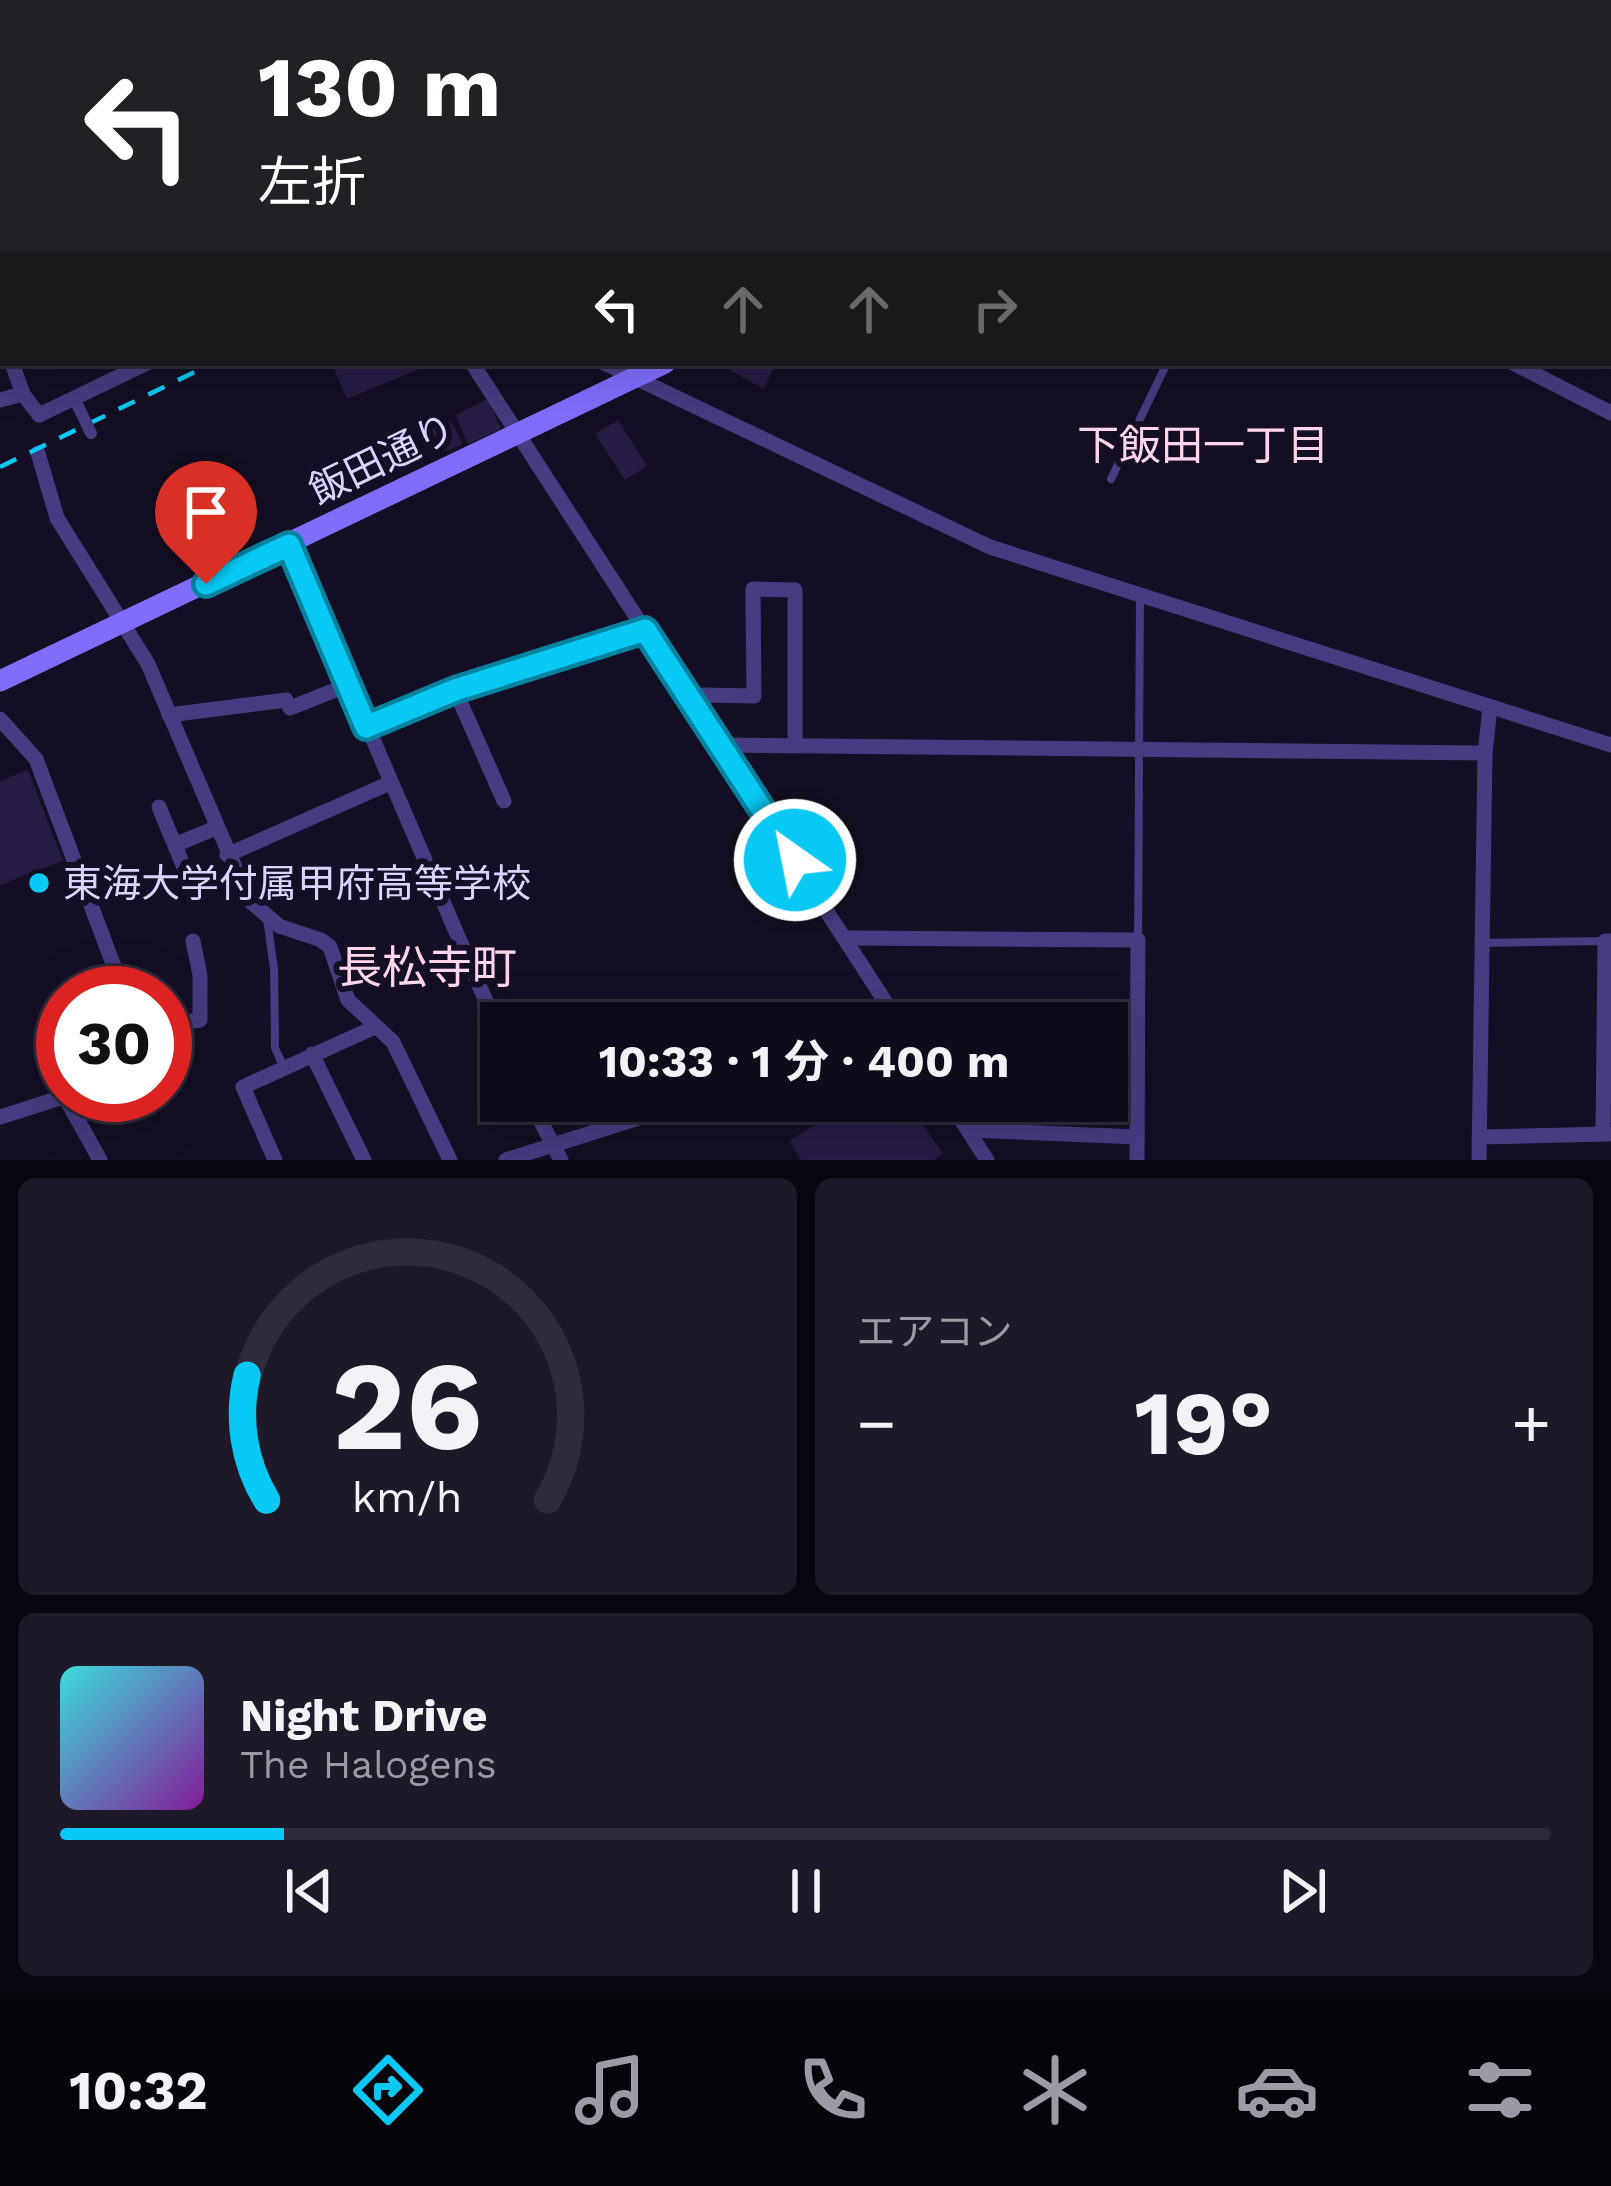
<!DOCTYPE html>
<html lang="ja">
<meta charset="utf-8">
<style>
:root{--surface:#0f0b1b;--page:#1d1928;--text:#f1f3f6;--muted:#9b9ba3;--line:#2f2b3a;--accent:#08c8f4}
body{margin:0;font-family:"Work Sans","Noto Sans JP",sans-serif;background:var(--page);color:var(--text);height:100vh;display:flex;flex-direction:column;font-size:45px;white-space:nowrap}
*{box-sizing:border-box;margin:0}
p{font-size:39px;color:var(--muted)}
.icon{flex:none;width:66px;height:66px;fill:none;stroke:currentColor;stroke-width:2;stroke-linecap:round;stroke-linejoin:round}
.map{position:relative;height:1160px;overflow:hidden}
.details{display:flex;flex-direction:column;gap:18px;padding:18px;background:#08060f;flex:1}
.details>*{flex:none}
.hud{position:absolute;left:0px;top:0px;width:1611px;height:366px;box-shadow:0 12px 48px #0002,0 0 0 3px var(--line);background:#202124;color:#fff;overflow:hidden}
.speed{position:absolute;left:36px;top:966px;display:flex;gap:24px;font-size:60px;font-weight:700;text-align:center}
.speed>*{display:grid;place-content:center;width:156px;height:156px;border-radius:50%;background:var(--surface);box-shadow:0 12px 48px #0002,0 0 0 3px var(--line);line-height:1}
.speed .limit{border:18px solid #d22;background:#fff;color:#111}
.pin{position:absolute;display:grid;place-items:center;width:102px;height:102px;color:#fff;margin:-123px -51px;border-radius:50% 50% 50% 0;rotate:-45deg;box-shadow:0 0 12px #0007}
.pin .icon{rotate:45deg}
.me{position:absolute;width:132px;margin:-66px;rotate:327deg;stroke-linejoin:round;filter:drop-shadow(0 0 9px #0008)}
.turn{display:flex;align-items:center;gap:42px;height:252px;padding:0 60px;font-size:54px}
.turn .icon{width:156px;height:156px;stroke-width:2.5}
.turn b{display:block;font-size:84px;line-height:102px}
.lanes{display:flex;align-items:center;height:114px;padding:0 60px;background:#0003;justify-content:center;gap:60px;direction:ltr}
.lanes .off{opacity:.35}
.big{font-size:90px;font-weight:700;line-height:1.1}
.details .tile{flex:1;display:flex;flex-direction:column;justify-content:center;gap:18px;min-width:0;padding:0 42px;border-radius:18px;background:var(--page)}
.details .dial{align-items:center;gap:0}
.dial svg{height:312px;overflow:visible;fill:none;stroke:var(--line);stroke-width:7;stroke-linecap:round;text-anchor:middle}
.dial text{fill:var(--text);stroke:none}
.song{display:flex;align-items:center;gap:36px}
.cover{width:144px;height:144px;border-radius:18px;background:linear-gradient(135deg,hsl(180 70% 55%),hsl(290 70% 35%))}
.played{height:12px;border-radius:6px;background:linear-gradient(90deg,var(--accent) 15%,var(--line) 15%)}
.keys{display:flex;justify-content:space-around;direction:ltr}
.heat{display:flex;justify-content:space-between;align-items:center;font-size:66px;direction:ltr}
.details .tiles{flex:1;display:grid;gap:18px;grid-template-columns:1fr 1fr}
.tile:last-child{grid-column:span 2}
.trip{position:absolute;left:480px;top:1002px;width:648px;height:120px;border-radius:0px;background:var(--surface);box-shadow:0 12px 48px #0002,0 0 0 3px var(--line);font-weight:700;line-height:120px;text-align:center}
.tabs{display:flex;height:192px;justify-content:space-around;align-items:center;background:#06040b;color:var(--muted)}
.tabs .icon{width:84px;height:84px}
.tabs .selected{color:var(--accent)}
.tabs b{font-size:54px;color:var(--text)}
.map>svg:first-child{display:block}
</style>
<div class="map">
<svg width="1611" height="1160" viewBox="0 0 1611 1160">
<rect width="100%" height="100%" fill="#140f24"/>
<g fill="#271c44">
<path d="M 331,363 L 413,363 L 417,370 L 347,399 Z"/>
<path d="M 735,363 L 776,363 L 764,389 L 731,371 Z"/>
<path d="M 488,399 L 501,429 L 468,444 L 455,415 Z"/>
<path d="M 450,420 L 463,444 L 443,452 L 431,429 Z"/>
<path d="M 618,420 L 647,466 L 625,480 L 595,434 Z"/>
<path d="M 28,770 L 63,861 L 0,885 L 0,781 Z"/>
<path d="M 852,1101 L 916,1101 L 910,1105 L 943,1154 L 934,1160 L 801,1160 L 789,1141 Z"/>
</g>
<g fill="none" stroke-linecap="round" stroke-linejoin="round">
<g stroke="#453c81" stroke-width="8">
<path d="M 0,173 L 3,172"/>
<path d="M 0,271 L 3,270"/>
<path d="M 1111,479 L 1167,363"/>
<path d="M 267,919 L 274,969 L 275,1048 L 284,1068"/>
<path d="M 1138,938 L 1140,594"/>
<path d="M 1483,943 L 1605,941"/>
</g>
<g stroke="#453c81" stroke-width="15">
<path d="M 103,0 L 104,3"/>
<path d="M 218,0 L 220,3"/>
<path d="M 1252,0 L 1256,3"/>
<path d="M 57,3 L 70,0"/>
<path d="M 0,102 L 3,108"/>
<path d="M 1608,264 L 1611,267"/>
<path d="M 0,330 L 3,339"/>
<path d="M 0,357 L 3,356"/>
<path d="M 12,363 L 23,394 L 39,415 L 147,363"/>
<path d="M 472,363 L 899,1023"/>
<path d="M 604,363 L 990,547 L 1611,745"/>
<path d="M 1513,363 L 1611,413"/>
<path d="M 0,400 L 23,394"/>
<path d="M 38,453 L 57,518 L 148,664 L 249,900 L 279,926 L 321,940 L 330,947 L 348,1000 L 393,1042 L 450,1160"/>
<path d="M 289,545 L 501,1036"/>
<path d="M 455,690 L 504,801"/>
<path d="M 692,702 L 703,695 L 754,696 L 753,589 L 795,590 L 795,745"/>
<path d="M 169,715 L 286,700 L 290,708 L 348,685"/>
<path d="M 0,719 L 36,759 L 124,993"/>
<path d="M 366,727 L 455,690 L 645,630"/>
<path d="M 721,745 L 1485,753"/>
<path d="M 159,807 L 186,872"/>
<path d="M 175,845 L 215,828"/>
<path d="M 227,855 L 390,783"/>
<path d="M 845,938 L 1138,940 L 1137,1160"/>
<path d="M 165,1025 L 200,1020 L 200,975 L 193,941"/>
<path d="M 312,1054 L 364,1160"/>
<path d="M 65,1097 L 100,1160"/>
<path d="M 530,1101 L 561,1160"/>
<path d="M 949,1101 L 987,1160"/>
<path d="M 0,1117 L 69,1095"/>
<path d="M 968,1130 L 1137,1137"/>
<path d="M 1603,1134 L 1605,941 L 1611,941"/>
<path d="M 1479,1137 L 1608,1134"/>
<path d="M 275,1160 L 243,1087 L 375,1027"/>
<path d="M 506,1160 L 692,1101"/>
<path d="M 1479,1160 L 1485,753 L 1490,707"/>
</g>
<g stroke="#453c81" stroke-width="18">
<path d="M 336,0 L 337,3"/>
<path d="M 475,3 L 482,0"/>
</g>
<g stroke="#7e6efa" stroke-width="21">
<path d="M 1608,191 L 1611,190"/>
<path d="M 0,681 L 665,363"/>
</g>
<g stroke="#08c8f4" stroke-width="4.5" stroke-dasharray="18 15" stroke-linecap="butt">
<path d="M 952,3 L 958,0"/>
<path d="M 0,467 L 213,363"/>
</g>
<path stroke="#453c81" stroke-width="12" d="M 77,404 L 91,433"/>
</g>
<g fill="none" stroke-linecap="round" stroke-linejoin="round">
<g stroke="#05829f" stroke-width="30">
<path id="route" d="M 206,584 L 289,545 L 366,727 L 455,690 L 645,630 L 795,860"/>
</g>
<use href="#route" stroke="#08c8f4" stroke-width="21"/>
</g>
<circle fill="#08c8f4" stroke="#140f24" stroke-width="4.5" cx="39" cy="883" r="12"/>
<g text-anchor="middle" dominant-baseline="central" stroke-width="12" stroke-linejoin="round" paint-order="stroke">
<g font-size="39" fill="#dcd3fe" stroke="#140f24">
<text transform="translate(382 459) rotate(-26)">飯田通り</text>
</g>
<g font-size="39" fill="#dcd3fe" stroke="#140f24" text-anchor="start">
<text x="63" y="883">東海大学付属甲府高等学校</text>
</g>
<g font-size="42" fill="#fed5eb" stroke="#140f24">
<text x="1203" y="445">下飯田一丁目</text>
</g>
<g font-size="45" fill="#fed5eb" stroke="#140f24">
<text x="427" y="967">長松寺町</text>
</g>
</g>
</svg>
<div class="speed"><div class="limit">30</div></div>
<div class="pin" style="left:206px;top:584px;background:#d93025"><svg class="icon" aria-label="arrive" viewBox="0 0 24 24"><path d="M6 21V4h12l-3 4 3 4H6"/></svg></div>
<svg class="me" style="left:795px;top:860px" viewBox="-20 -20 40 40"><circle r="17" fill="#08c8f4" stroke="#fff" stroke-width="3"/><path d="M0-11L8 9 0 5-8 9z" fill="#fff"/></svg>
<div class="trip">10:33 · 1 分 · 400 m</div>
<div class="hud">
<div class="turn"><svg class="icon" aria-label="left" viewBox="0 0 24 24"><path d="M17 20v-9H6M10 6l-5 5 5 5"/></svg><div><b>130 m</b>左折</div></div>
<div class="lanes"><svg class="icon" aria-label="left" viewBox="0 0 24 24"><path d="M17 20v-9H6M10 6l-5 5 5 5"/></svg><svg class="icon off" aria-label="ahead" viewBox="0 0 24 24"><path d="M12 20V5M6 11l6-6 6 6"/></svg><svg class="icon off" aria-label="ahead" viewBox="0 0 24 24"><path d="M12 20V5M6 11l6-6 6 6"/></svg><svg class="icon off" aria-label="right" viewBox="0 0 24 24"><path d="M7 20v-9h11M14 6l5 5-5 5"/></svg></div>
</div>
</div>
<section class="details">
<div class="tiles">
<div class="tile dial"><svg viewBox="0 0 100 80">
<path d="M14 69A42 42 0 1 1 86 69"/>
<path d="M14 69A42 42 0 0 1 9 37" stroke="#08c8f4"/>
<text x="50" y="56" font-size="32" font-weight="700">26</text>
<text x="50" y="72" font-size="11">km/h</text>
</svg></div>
<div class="tile"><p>エアコン</p>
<div class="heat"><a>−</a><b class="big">19°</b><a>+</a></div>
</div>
<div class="tile">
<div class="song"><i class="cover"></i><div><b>Night Drive</b><p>The Halogens</p></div></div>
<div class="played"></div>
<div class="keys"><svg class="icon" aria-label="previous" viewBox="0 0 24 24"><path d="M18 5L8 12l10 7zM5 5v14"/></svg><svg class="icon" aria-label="pause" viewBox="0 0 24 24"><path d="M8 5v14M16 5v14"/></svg><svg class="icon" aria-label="next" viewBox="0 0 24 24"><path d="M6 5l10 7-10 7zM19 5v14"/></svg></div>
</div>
</div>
</section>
<nav class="tabs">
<b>10:32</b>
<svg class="icon selected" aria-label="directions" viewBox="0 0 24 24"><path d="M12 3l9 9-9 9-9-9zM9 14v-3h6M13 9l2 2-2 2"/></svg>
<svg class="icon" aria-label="music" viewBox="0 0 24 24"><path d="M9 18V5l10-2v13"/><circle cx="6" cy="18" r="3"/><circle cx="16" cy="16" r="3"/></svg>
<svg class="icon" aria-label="phone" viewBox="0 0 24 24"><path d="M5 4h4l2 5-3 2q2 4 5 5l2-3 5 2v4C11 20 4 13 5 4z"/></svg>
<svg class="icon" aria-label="climate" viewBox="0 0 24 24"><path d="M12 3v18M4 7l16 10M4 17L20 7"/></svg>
<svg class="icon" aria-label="car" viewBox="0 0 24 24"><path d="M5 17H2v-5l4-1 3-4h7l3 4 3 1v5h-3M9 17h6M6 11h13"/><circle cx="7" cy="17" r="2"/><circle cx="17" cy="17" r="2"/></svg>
<svg class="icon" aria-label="filters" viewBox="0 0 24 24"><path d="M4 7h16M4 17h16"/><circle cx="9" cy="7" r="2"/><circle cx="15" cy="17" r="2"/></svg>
</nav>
